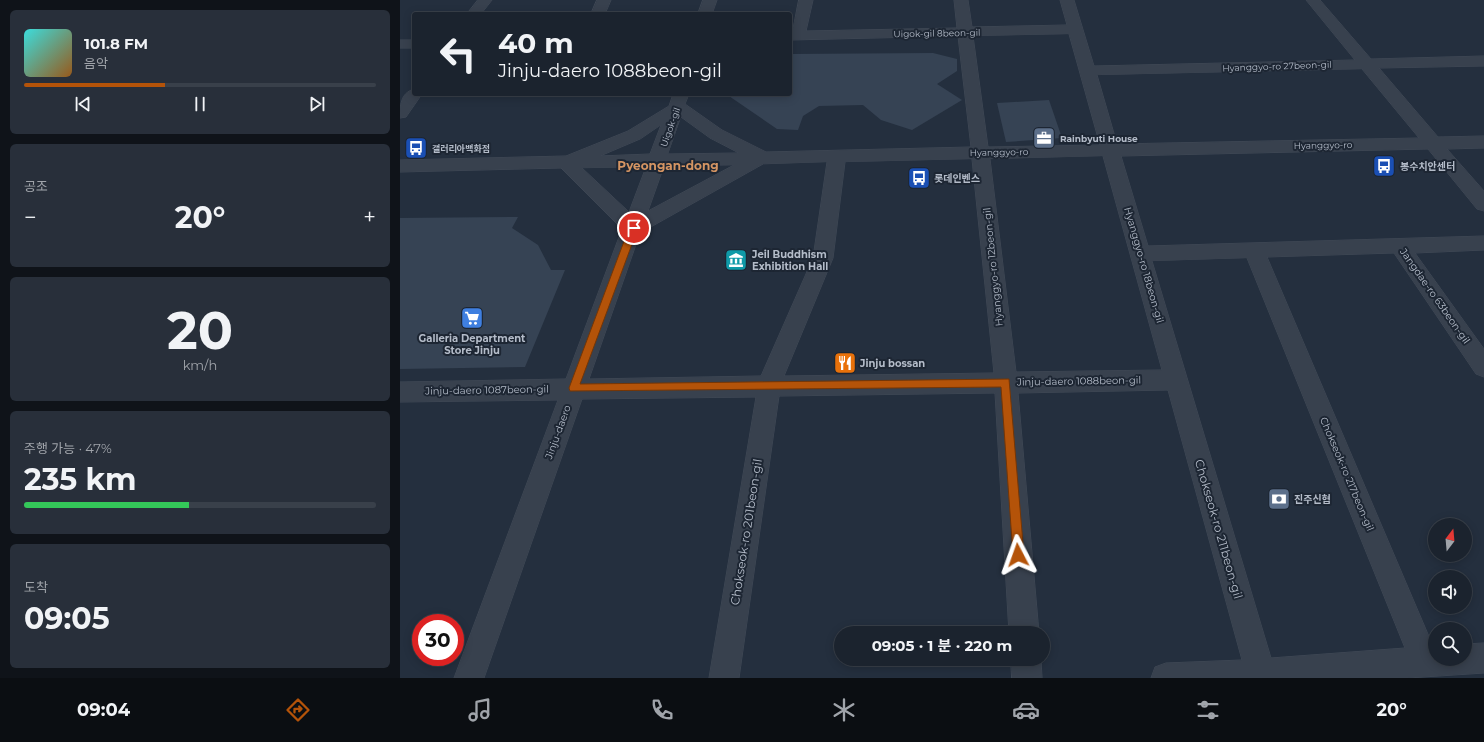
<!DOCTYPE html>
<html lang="ko">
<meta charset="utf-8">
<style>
:root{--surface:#1b232e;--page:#282f3a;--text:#f1f3f6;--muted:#a0a4aa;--line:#39404a;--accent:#b45309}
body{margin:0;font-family:Montserrat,"Noto Sans KR",sans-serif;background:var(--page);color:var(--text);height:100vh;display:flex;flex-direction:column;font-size:15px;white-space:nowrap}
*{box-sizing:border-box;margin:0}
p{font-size:13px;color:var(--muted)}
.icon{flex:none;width:22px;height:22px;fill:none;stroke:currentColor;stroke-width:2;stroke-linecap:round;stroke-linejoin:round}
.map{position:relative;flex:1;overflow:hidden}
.side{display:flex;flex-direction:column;gap:10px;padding:10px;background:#0f1319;width:400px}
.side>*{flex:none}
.hud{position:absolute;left:12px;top:12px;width:380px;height:84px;border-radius:4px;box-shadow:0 2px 10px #0003,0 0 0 1px var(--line);background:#1b232e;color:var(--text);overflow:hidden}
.needle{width:26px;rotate:16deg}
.tools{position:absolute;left:1028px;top:518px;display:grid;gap:8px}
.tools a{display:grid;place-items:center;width:44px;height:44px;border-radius:50%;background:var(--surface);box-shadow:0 2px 10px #0003,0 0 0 1px var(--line);font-size:20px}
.speed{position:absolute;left:12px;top:614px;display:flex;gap:8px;font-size:20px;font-weight:700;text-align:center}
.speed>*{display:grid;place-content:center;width:52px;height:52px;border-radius:50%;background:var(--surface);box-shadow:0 2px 10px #0003,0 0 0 1px var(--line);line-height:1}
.speed .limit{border:6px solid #d22;background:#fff;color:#111}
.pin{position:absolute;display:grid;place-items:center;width:34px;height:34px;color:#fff;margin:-17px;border:2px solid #fff;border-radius:50%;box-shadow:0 1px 4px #0007}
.me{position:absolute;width:44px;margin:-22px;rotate:356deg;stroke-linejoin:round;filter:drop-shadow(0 0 3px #0008)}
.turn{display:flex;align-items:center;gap:14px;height:84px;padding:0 20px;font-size:18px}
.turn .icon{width:52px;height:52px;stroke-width:2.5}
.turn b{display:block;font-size:28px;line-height:34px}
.big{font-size:30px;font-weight:700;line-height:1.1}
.side .widget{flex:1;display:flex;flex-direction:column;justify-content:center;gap:6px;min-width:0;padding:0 14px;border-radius:6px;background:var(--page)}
.side .dial{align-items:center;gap:0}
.dial b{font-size:52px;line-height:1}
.song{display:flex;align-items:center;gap:12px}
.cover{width:48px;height:48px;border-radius:6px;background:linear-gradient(135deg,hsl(180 70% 55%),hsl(30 70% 35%))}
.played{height:4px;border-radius:2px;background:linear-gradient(90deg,var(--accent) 40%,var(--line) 40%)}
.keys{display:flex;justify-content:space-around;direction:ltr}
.heat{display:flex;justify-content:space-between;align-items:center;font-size:22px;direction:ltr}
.charge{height:6px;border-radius:3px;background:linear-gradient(90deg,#34c759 47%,var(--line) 0)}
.trip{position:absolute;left:434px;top:626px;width:216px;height:40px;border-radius:20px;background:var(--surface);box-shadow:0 2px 10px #0003,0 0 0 1px var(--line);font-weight:700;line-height:40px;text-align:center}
.dock{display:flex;height:64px;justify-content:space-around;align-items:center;background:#0b0e12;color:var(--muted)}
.dock .icon{width:28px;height:28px}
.dock .on{color:var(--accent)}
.dock b{font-size:18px;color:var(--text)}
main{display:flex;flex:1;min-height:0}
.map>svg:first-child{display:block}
</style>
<main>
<section class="side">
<div class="widget">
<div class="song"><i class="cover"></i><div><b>101.8 FM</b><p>음악</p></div></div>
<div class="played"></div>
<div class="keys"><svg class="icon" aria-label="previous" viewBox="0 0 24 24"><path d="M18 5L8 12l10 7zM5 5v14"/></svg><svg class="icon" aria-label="pause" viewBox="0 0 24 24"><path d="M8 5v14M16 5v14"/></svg><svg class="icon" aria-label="next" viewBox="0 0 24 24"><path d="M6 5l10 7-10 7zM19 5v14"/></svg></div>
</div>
<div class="widget"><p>공조</p>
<div class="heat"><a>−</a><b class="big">20°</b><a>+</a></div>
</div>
<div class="widget dial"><b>20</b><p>km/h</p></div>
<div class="widget"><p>주행 가능 · 47%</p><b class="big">235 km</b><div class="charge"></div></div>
<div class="widget"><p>도착</p><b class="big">09:05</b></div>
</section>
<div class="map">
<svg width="1084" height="678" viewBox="0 0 1084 678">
<rect width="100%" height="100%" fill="#242f3e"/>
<g fill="#364354">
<path d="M 533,53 L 557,59 L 557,71 L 537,84 L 562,100 L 512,130 L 481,120 L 463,105 L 419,106 L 403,116 L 398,130 L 377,129 L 326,94 L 390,94 L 390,54 Z"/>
<path d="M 649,100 L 662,138 L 606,142 L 597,103 Z"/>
<path d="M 118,217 L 112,228 L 138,245 L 151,270 L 165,270 L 125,367 L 0,369 L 0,218 Z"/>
</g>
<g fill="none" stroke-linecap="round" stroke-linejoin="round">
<g stroke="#414a57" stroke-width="1">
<g id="minor">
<path d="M 78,0 L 92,0 L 81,14 L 67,14 Z"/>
<path d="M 197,0 L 211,0 L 205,14 L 191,14 Z"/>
<path d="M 303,0 L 317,0 L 312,14 L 298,14 Z"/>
<path d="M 399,0 L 413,0 L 406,31 L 557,28 L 554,0 L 568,0 L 572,27 L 667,25 L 660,0 L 674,0 L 694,66 L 955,60 L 906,0 L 920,0 L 971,59 L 1084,56 L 1084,66 L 979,68 L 1038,137 L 1084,136 L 1084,148 L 1047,149 L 1084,191 L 1084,211 L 1077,209 L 1028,149 L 721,156 L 748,246 L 1084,236 L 1084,250 L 1015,253 L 1084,349 L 1084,377 L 1076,374 L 994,253 L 867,257 L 1033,646 L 1035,646 L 1035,659 L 1065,659 L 1065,644 L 1084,643 L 1084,673 L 1008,678 L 751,678 L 755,667 L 766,663 L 842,660 L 768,390 L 618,393 L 639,633 L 609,633 L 595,393 L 379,396 L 339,678 L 309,678 L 356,397 L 182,399 L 84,678 L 54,678 L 158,400 L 0,402 L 0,382 L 166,379 L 222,229 L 161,168 L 0,172 L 0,160 L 166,156 L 228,131 L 269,106 L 273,94 L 289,94 L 285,104 L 322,130 L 366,152 L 571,147 L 558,36 L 390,40 L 390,32 L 392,32 ZM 669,34 L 700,145 L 588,147 L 573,36 ZM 962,69 L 1019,138 L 717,144 L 697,75 ZM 281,117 L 310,138 L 339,153 L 268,154 ZM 261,125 L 250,154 L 200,156 L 240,139 ZM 703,156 L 762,370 L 616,372 L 590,159 ZM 572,159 L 594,373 L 384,376 L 433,258 L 445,162 ZM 427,162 L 413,258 L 361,376 L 189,379 L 240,233 L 363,164 ZM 334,165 L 248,211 L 264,166 ZM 246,167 L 229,212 L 182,168 ZM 847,258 L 1005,648 L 871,658 L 752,261 Z"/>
<rect x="0" y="40" width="14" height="8"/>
<path d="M 14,89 L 14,94 L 22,94 L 6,117 L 0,118 C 0,106 0,93 14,89 Z"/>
<path d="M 611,659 L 641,659 L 642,678 L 612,678 Z"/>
</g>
</g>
<use href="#minor" fill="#38414e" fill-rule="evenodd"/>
</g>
<path fill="#b45309" stroke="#753606" d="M 234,225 L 238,228 L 180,384 L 609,379 L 624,555 L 622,559 L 618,560 L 614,559 L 613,555 L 601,387 L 170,391 L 169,388 L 229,228 Z"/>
<defs>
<g id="office-square" transform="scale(1.15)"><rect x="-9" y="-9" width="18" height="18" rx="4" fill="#5c6f8a" stroke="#1d2633"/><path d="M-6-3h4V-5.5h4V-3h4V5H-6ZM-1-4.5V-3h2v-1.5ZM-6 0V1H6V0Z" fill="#fff"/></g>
<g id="bus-square" transform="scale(1.15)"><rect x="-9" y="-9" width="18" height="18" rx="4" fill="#1a4fb4" stroke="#1d2633"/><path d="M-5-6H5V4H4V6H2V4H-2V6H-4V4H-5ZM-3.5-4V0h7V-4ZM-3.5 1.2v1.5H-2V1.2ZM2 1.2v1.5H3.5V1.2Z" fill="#fff"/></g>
<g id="museum-square" transform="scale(1.15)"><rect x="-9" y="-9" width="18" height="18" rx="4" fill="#0f9aa8" stroke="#1d2633"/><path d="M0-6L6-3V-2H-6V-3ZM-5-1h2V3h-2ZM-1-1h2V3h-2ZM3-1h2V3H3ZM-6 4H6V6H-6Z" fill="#fff"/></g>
<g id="supermarket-square" transform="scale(1.15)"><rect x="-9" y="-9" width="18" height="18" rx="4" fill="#3f7fe0" stroke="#1d2633"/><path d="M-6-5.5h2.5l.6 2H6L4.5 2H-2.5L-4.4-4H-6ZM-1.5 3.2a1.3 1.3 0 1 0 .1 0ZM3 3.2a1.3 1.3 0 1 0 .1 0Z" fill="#fff"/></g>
<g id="restaurant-square" transform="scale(1.15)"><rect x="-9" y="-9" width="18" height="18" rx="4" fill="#e8710a" stroke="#1d2633"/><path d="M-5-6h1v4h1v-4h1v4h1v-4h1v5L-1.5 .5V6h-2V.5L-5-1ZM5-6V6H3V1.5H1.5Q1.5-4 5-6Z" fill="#fff"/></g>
<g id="bank-square" transform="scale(1.15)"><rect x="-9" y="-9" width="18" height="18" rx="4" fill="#5c6f8a" stroke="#1d2633"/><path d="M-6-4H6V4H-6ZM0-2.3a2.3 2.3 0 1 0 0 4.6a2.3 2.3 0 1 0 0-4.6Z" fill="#fff"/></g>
</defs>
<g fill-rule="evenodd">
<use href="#office-square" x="644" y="138"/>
<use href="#bus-square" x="16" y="148"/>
<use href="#bus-square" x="984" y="166"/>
<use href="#bus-square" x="519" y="178"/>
<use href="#museum-square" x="336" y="260"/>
<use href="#supermarket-square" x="72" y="318"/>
<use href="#restaurant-square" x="445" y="363"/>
<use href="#bank-square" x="879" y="499"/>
</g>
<g text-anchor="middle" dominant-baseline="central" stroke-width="4" stroke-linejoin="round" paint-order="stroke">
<g font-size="9" fill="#b4bcc9" stroke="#1d2633">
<text transform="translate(537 33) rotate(-1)">Uigok-gil 8beon-gil</text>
<text transform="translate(877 66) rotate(-2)">Hyanggyo-ro 27beon-gil</text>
<text transform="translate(270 127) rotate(-70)">Uigok-gil</text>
<text transform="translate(923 145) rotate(-1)">Hyanggyo-ro</text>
<text transform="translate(599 152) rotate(-1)">Hyanggyo-ro</text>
</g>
<g font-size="9" font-weight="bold" fill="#b4bcc9" stroke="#1d2633" text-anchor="start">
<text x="660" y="138">Rainbyuti House</text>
<text x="32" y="148">갤러리아백화점</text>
</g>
<g font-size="10" font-weight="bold" fill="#b4bcc9" stroke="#1d2633" text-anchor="start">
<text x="1000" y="166">봉수치안센터</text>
<text x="534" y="178">롯데인벤스</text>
<text x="352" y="254">Jeil Buddhism<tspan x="352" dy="12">Exhibition Hall</tspan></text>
<text x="72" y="338" text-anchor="middle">Galleria Department<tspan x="72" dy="12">Store Jinju</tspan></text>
<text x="460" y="363">Jinju bossan</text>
<text x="894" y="499">진주신협</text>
</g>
<g font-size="10" fill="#b4bcc9" stroke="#1d2633">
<text transform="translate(744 265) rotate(74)">Hyanggyo-ro 18beon-gil</text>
<text transform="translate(593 267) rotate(-96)">Hyanggyo-ro 12beon-gil</text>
<text transform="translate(1035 296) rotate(55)">Jangdae-ro 63beon-gil</text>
<text transform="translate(679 381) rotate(-1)">Jinju-daero 1088beon-gil</text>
<text transform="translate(87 390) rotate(-1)">Jinju-daero 1087beon-gil</text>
<text transform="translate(158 432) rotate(-70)">Jinju-daero</text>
<text transform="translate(947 474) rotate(67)">Chokseok-ro 217beon-gil</text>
</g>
<g font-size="12" font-weight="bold" fill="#d59563" stroke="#1d2633">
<text x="268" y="165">Pyeongan-dong</text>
</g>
<g font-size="12" fill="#b4bcc9" stroke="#1d2633">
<text transform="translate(819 529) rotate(74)">Chokseok-ro 211beon-gil</text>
<text transform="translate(346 532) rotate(-81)">Chokseok-ro 201beon-gil</text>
</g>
</g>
</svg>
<div class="tools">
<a><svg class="needle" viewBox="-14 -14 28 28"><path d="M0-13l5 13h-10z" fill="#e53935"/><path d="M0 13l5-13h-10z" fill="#a0a4aa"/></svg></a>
<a><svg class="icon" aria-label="sound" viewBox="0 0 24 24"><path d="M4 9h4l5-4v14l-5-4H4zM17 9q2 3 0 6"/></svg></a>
<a><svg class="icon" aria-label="search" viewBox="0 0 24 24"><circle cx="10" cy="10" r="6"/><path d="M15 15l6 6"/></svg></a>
</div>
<div class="speed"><div class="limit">30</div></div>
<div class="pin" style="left:234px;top:228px;background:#d93025"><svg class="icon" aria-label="arrive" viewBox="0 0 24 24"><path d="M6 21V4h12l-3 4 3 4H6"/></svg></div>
<svg class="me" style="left:618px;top:555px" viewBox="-20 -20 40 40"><path d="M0-17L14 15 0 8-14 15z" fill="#b45309" stroke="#fff" stroke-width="4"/></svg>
<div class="trip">09:05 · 1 분 · 220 m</div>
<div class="hud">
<div class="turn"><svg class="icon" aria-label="left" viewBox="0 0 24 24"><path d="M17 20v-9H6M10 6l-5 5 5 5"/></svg><div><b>40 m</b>Jinju-daero 1088beon-gil</div></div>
</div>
</div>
</main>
<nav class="dock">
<b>09:04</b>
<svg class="icon on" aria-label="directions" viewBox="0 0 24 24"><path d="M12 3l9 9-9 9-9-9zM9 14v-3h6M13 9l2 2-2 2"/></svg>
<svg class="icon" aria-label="music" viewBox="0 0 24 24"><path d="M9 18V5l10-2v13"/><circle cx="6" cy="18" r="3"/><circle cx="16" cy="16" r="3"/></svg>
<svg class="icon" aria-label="phone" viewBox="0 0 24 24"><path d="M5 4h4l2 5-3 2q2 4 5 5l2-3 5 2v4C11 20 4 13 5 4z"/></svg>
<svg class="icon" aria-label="climate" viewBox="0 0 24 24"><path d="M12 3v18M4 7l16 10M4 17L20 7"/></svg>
<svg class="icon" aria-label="car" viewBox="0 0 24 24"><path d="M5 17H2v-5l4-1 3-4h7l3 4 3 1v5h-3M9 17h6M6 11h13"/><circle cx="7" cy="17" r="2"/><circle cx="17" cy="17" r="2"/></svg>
<svg class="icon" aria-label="filters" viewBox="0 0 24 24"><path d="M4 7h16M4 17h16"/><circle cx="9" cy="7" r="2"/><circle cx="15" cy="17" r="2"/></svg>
<b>20°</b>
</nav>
